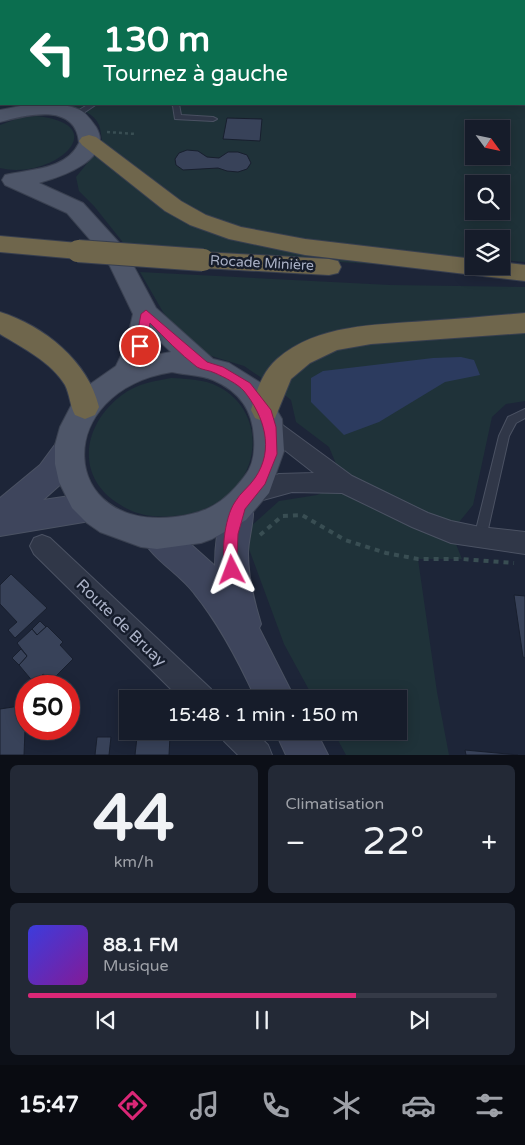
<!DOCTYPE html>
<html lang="fr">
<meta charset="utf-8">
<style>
:root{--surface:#161c2a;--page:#232936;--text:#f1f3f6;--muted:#9ea1a8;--line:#353a47;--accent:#db2777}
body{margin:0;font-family:"Varela Round",sans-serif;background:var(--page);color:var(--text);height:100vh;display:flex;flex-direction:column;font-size:19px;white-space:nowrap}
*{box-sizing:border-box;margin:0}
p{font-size:16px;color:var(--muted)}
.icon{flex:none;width:28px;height:28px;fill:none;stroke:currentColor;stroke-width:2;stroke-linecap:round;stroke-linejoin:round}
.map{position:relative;height:755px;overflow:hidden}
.drawer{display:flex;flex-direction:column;gap:10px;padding:10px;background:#0c0f17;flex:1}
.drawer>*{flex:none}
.hud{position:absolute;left:0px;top:0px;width:525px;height:105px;box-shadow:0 2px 12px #0003,0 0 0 1px var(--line);background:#0b6e4f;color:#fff;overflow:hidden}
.needle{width:32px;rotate:123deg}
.buttons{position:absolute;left:465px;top:120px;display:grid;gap:10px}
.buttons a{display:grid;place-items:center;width:45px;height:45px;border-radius:0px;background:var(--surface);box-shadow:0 2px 12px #0003,0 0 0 1px var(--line);font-size:25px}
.speed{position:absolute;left:15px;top:675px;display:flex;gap:10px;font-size:25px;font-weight:700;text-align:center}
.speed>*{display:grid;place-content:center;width:65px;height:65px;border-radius:50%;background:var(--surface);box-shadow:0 2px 12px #0003,0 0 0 1px var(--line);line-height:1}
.speed .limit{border:8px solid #d22;background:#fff;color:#111}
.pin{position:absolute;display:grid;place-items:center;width:42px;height:42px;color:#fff;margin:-21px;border:2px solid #fff;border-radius:50%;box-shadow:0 1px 5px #0007}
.me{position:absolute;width:55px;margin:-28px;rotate:357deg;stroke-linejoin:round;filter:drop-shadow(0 0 4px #0008)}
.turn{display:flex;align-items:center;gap:18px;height:105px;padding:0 20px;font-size:22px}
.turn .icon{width:65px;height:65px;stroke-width:2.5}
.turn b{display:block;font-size:35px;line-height:42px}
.big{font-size:38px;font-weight:600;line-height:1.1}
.drawer .card{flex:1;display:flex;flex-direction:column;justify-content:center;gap:8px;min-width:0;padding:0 18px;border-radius:8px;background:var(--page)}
.drawer .dial{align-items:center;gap:0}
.dial b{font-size:65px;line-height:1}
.song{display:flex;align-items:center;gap:15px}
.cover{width:60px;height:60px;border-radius:8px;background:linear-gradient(135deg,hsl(240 70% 55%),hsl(290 70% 35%))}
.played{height:5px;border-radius:2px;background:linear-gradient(90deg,var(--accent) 70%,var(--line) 70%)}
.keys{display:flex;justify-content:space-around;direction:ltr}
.heat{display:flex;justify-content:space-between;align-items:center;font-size:28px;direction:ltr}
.drawer .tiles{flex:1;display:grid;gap:10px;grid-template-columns:1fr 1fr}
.card:last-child{grid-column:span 2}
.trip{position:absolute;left:119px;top:690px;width:288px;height:50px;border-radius:0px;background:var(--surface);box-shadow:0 2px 12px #0003,0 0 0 1px var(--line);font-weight:600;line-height:50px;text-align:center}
.dock{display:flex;height:80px;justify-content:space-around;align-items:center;background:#090b11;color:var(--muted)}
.dock .icon{width:35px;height:35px}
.dock .on{color:var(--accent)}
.dock b{font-size:22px;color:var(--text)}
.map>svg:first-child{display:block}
</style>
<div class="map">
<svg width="525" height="755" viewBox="0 0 525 755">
<rect width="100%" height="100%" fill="#1d2538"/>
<g fill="#1f3239" fill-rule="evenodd">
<path d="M 0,0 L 525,0 L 525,262 L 501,260 L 501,239 L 474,239 L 474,258 L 400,253 L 371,264 L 150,250 L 125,245 L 94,206 L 79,191 L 76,177 L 93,156 L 98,158 L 108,152 C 99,138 103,138 99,125 C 94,112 74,106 61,104 L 524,104 L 524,1 L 1,1 L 0,88 ZM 474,129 L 501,129 L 501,156 L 474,156 ZM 474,184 L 501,184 L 501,211 L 474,211 Z"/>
<path d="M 36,116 C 116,124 54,181 0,168 L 0,125 L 19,118 Z"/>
<path d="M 140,272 L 390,285 L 525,287 L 525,401 L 506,404 L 492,417 L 473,505 L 451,532 L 462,559 L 418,559 L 437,692 L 449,755 L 346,755 L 333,731 L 398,731 L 398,699 L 314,699 L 284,644 L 249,549 L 250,527 L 279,501 L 317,495 L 344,483 L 329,447 L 296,422 L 291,400 L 272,385 L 244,366 L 208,355 L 186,343 L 163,312 Z"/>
<path d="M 171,378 C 188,379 204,379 219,387 C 257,407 263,455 236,487 C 221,505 195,515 173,516 C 153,518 135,515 119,504 C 74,476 83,424 122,395 C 136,384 154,381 171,378 Z"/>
</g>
<path fill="#2c3b5f" d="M 461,357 L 474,360 L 480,375 L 445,382 L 379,422 L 344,435 L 311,402 L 311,378 L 323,371 L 433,358 Z"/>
<g fill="#384259" stroke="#181f2e">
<path d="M 227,118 L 262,119 L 260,141 L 223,139 Z"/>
<path d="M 187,150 L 198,151 L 207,157 L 219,158 L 228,152 L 238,152 L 247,155 L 251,163 L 247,169 L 238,172 L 227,171 L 218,168 L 183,170 L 176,165 L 175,159 L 179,153 Z"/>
<path d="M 11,574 L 47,608 L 15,638 L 8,630 L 17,622 L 0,604 L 0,585 Z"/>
<path d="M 514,595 L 525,596 L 525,658 L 523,657 Z"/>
<path d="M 40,621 L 46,627 L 37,635 L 32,629 Z"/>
<path d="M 47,626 L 63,642 L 60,645 L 73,659 L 51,681 L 43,674 L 34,683 L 19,665 L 27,656 L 17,643 L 32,629 L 37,635 Z"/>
<path d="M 21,649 L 27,656 L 19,665 L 12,658 Z"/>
<path d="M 43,674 L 51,681 L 46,686 L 38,686 L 34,683 Z"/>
<path d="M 26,705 L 24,755 L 0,755 L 0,709 Z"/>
<path d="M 170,736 L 169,755 L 135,755 L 137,737 Z"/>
<path d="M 97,737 L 111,737 L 109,755 L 95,755 Z"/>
<path d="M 465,750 L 518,755 L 466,755 Z"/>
</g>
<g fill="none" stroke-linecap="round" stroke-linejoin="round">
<g stroke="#4b5263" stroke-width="2">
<g id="lane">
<path d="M 89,104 L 97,104 L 76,118 L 69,116 Z"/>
<path d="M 170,104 L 179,104 L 181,115 L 213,117 L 217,119 L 213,121 L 175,119 L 173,106 Z"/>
<path d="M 525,409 L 525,418 L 516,423 L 509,436 L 486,538 L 484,542 L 480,543 L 476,542 L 474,538 L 499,436 L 508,417 Z"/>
</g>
</g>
<g stroke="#4b5263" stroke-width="2">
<g id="street">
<path d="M 270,418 L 277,421 L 352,476 L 428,513 L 451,521 L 480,527 L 525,532 L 525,554 L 451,543 L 412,527 L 342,493 L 292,492 L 252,503 L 244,500 L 241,493 L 244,486 L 279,474 L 314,473 L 263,433 L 259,427 L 263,421 Z"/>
<path d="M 42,535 L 50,538 L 211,689 L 214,699 L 181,699 L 34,554 L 30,546 L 34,538 Z"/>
<path d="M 220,731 L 254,731 L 268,745 L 272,755 L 238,755 L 224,741 Z"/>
</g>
</g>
<g stroke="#4b5263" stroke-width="2">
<g id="secondary">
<path d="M 68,438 L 79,442 L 83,451 L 62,483 L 43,500 L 90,493 L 101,497 L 106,507 L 101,517 L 90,521 L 0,536 L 0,498 L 40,465 L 57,442 Z"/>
<path d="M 239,492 L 250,496 C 258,513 248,535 248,554 C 248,578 254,601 261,624 L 259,628 L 295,699 L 256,699 C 239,662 220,625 194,593 C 178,572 150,558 140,534 L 145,523 L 156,519 L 167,523 L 215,566 C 215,542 218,518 228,496 Z"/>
<path d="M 275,731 L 316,731 L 328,755 L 286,755 Z"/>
</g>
</g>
<g stroke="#3a4151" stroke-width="2">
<path id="primary" d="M 31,104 C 47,104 65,103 80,110 C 87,114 91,120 96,127 C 115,159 61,177 39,183 L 83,203 L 124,248 L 156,308 L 213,359 L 229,363 L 261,383 L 282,419 L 284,451 L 269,493 L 246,520 L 212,539 L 201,543 L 157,549 L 141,547 L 100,532 L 87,523 L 72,508 L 59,482 L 55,464 L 55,445 L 60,427 L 73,402 L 86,387 L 116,366 L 126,345 L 133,314 L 106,258 L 67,213 L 5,185 L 2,180 L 5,175 C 31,169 66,170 79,143 C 76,102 27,115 0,122 L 0,110 ZM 155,337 L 171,352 L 149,356 ZM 172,372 C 185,375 201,375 213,380 C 239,391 253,410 254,438 C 255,451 253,467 244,477 C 224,503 207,513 175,517 C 58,531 51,391 172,372 Z"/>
</g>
<g stroke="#383f4f" stroke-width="2">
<g id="highway">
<path d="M 89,135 L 96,137 L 181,201 L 206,215 L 241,227 L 305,239 L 474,259 L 474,266 L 501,266 L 501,262 L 525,265 L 525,281 L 305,255 L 229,239 L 190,225 L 165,211 L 82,145 L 79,141 L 82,137 Z"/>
<path d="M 0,236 L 78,243 L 86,245 L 90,251 L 86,257 L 78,259 L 0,252 Z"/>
<path d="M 203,252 L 329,259 L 338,261 L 341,267 L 338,273 L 329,275 L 203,268 L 195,266 L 191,260 L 195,254 Z"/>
<path d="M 0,312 C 44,326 88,361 99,407 L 95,415 L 85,419 L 75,415 C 70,406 70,395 65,385 C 51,362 23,348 0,334 Z"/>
<path d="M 525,313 L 525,333 L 371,344 L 337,350 L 310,363 L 291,379 L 275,418 L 265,422 L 255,418 L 251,410 C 256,392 262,372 277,359 C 317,324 375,325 426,321 C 459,319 492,316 525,313 Z"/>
</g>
</g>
<path stroke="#394e53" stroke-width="2.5" stroke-dasharray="3 3" stroke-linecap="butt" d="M 107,132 L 136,134"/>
<path stroke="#394e53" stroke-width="4" stroke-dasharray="5 5" stroke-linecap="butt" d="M 260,535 L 282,516 L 302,515 L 345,540 L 386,553 L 418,559 L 462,559 L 514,563"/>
<use href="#lane" fill="#303748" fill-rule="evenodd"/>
<use href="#street" fill="#303748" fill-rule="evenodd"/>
<use href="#secondary" fill="#3e455c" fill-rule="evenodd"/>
<use href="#primary" fill="#4e5669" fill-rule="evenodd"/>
<use href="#highway" fill="#6f664c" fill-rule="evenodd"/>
<g stroke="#383f4f" stroke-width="24" stroke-linecap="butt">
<path id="highway-bridge" d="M 78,251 L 203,260"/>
</g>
<use href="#highway-bridge" stroke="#6f664c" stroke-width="22"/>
</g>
<path fill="#db2777" stroke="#8e194d" d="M 146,310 L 207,362 L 223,367 L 250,383 L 271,410 L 276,427 L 277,454 L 265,484 L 245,509 L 238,534 L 237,556 L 239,570 L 237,575 L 232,577 L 227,575 C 220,558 224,518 235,502 C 240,493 249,487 255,478 C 275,449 264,416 244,391 C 238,384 224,377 215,373 C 209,370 202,370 197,367 C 180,354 165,338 150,323 L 146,346 L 140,351 L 136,349 L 135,346 L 141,314 Z"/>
<g text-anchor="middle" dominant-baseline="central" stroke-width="5" stroke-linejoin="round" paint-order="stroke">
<g font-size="14" fill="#aab1c6" stroke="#161d2c">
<text transform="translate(262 263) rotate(3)">Rocade Minière</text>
</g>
<g font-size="16" fill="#aab1c6" stroke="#161d2c">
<text transform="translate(121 623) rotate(44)">Route de Bruay</text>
</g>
</g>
</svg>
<div class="buttons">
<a><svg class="needle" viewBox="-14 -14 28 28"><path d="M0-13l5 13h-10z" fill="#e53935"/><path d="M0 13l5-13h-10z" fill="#9ea1a8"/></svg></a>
<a><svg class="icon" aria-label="search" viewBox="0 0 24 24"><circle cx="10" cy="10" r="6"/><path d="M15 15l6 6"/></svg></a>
<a><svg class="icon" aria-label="layers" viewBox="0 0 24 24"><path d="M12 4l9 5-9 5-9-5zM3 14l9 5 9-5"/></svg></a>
</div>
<div class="speed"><div class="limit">50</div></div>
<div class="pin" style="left:140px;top:346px;background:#d93025"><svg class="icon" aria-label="arrive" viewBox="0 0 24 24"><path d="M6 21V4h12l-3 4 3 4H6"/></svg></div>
<svg class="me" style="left:232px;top:570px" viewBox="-20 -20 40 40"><path d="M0-17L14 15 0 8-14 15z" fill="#db2777" stroke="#fff" stroke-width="4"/></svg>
<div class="trip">15:48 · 1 min · 150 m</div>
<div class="hud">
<div class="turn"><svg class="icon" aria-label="left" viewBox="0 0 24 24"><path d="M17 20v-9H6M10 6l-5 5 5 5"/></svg><div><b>130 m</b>Tournez à gauche</div></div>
</div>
</div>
<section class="drawer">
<div class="tiles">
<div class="card dial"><b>44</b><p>km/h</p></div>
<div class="card"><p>Climatisation</p>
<div class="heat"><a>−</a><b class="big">22°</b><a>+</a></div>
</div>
<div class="card">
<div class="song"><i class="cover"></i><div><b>88.1 FM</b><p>Musique</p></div></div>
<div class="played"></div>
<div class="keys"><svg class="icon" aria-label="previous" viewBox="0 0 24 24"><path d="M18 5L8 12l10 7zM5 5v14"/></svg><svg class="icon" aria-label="pause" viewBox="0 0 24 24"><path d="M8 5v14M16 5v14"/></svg><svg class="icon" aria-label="next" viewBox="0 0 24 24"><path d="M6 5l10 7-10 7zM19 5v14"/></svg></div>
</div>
</div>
</section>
<nav class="dock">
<b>15:47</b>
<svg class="icon on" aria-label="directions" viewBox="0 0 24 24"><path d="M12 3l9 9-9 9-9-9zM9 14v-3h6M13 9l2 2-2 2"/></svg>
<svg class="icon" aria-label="music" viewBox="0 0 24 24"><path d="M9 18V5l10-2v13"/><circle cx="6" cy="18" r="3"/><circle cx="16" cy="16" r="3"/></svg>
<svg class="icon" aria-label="phone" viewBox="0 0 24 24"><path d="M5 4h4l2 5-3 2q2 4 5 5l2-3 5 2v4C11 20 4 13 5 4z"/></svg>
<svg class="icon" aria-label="climate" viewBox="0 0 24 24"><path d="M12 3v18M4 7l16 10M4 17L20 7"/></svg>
<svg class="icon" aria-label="car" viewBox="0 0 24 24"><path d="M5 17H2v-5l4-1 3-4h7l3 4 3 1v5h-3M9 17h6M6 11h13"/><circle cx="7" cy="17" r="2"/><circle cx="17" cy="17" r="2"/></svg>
<svg class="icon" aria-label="filters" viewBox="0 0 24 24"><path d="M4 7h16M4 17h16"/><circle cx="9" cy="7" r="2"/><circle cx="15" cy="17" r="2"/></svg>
</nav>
